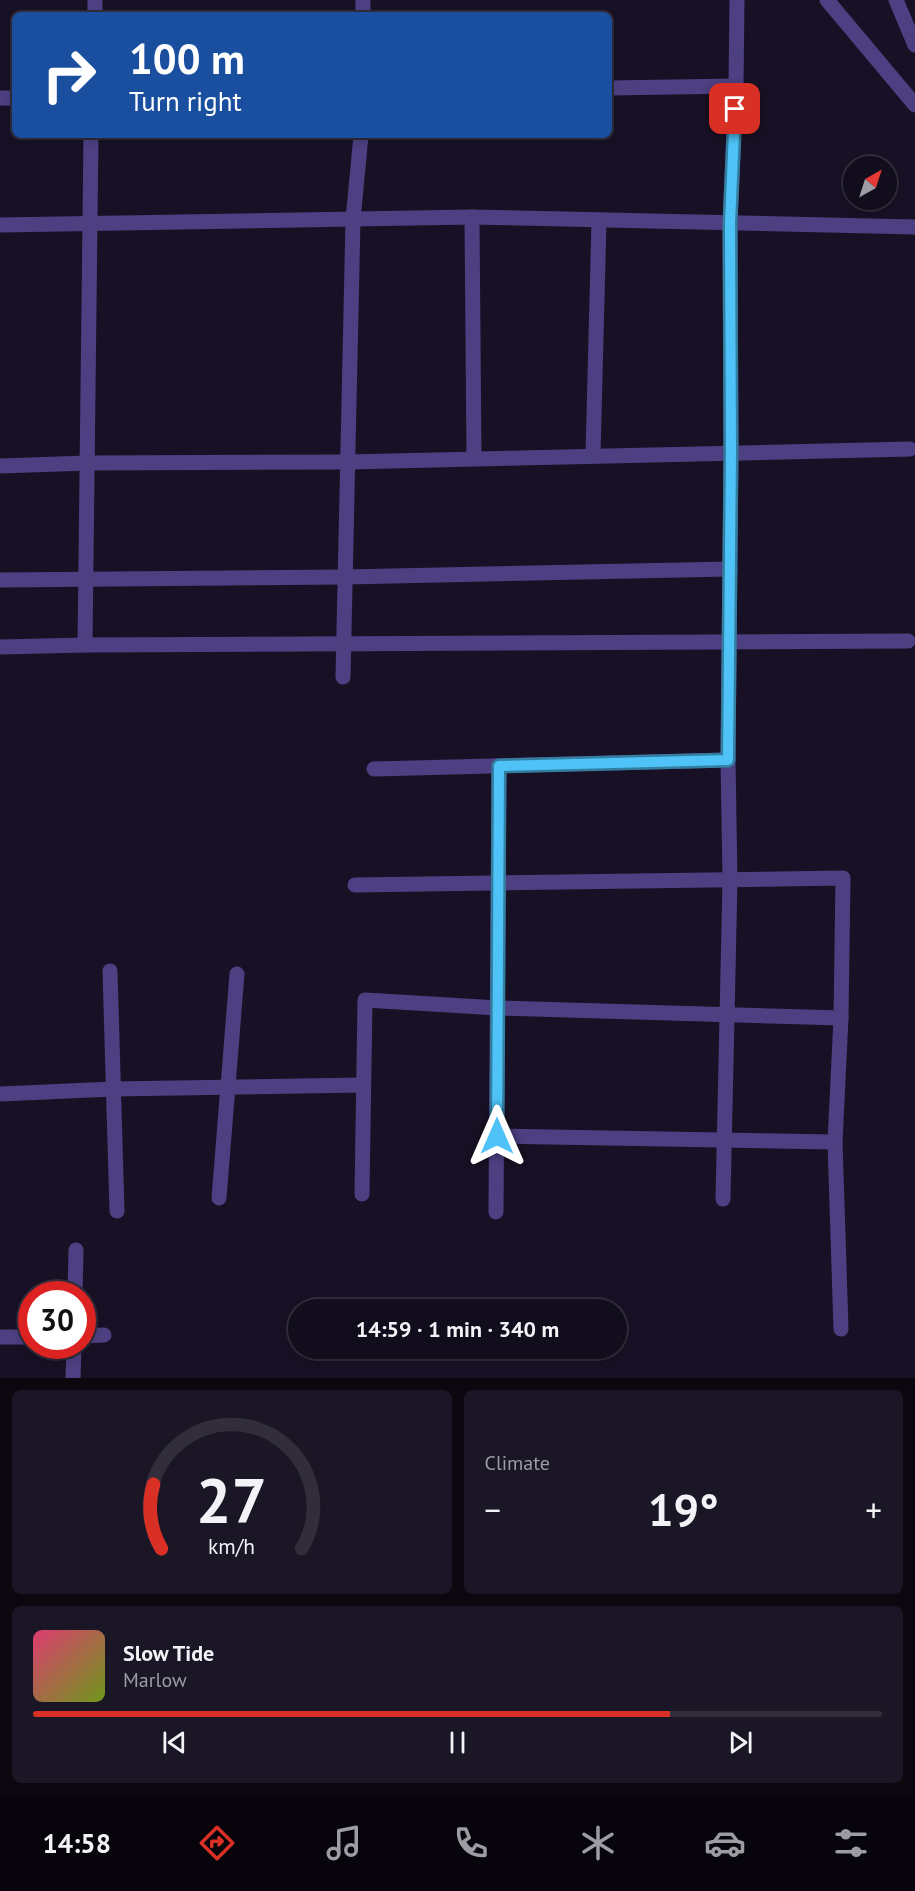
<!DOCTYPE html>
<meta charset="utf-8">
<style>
:root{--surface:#120d1c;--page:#1b1625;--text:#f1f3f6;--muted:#9c9ca3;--line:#312d3b;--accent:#d93025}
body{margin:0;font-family:"PT Sans",sans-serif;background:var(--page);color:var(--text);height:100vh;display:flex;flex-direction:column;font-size:22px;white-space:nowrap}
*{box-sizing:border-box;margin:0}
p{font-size:20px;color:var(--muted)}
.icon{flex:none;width:33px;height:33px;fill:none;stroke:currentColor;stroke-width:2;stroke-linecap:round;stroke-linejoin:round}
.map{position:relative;height:1378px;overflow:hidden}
.sheet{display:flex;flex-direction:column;gap:12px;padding:12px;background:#0a070f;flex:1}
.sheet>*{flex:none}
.top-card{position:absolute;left:12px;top:12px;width:600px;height:126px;border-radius:9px;box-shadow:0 3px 9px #0003,0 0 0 2px var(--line);background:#1a4fa0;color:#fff;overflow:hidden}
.needle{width:39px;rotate:39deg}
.tools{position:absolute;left:843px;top:156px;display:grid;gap:12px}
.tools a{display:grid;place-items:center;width:54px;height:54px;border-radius:50%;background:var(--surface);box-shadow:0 3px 9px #0003,0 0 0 2px var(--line);font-size:30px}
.speed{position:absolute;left:18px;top:1281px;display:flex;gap:12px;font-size:30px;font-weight:700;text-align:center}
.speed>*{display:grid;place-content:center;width:78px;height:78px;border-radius:50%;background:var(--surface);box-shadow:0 3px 9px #0003,0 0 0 2px var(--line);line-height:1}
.speed .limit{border:9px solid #d22;background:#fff;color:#111}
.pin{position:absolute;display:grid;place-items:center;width:51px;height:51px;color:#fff;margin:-26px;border-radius:12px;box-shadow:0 3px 9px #0006}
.me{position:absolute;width:66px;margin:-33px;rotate:0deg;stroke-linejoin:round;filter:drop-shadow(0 0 4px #0008)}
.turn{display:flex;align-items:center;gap:21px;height:126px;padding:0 18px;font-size:27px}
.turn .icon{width:78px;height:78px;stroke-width:2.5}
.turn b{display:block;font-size:42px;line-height:51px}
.big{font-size:45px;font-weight:700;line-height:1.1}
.sheet .card{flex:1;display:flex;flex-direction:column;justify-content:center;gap:9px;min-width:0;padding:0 21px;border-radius:9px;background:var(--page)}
.sheet .dial{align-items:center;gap:0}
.dial svg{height:156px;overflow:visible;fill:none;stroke:var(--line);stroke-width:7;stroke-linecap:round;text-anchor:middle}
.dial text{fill:var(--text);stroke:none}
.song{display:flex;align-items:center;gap:18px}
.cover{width:72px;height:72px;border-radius:9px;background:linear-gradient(135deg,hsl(340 70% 55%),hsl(80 70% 35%))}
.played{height:6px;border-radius:3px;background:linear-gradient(90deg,var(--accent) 75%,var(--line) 75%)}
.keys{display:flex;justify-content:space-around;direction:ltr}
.heat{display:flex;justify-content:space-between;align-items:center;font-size:33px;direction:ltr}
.sheet .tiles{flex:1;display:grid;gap:12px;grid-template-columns:1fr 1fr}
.card:last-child{grid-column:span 2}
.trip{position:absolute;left:288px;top:1299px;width:339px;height:60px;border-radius:30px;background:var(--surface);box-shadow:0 3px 9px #0003,0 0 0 2px var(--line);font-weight:700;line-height:60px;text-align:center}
.tab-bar{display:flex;height:96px;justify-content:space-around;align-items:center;background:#07050b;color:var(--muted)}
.tab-bar .icon{width:42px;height:42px}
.tab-bar .selected{color:var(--accent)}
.tab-bar b{font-size:27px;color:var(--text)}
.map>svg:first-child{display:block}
</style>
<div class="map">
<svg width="915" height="1378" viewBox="0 0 915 1378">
<rect width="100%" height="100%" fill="#181126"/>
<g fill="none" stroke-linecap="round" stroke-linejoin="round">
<g stroke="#4d4082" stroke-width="15">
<path d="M 363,0 L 363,15"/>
<path d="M 827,0 L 915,105"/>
<path d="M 896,0 L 915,45"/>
<path d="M 95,15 L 95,0"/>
<path d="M 609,88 L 736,86"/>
<path d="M 0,98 L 15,98"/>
<path d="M 472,217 L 474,458"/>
<path d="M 0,225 L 472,217 L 915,227"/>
<path d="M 593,455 L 599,220"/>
<path d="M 0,466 L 88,463 L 348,462 L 910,449"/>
<path d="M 0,580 L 345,577 L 730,569"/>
<path d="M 85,645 L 91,135"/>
<path d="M 0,647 L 85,645 L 908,641"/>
<path d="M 343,677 L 353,220 L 361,135"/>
<path d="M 374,769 L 728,760"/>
<path d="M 355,885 L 843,878 L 841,1018 L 835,1142 L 841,1329"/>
<path d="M 110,971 L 117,1211"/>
<path d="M 0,1094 L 113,1089 L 363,1085"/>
<path d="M 497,1136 L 835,1142"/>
<path d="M 362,1194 L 365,1000 L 498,1008 L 841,1018"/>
<path d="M 219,1198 L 237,974"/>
<path d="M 723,1199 L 730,880 L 728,760 L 731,453 L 730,223 L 736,86 L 737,0"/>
<path d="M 496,1212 L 499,766"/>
<path d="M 75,1294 L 76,1250"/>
<path d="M 82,1336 L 104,1335"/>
<path d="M 0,1337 L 32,1337"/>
<path d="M 73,1378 L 74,1346"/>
</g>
</g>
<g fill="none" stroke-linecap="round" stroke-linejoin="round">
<g stroke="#337fa1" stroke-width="15">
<path id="route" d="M 497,1136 L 499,766 L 728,760 L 731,453 L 730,223 L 735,109"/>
</g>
<use href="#route" stroke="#4fc3f7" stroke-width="10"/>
</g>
</svg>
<div class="tools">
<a><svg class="needle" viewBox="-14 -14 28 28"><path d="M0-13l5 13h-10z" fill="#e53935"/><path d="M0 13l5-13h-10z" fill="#9c9ca3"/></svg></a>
</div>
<div class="speed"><div class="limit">30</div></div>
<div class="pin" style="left:735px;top:109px;background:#d93025"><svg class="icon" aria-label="arrive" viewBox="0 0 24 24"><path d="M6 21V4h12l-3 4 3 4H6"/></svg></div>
<svg class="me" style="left:497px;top:1136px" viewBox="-20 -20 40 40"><path d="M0-17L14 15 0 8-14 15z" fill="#4fc3f7" stroke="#fff" stroke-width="4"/></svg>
<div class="trip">14:59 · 1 min · 340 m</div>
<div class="top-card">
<div class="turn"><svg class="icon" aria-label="right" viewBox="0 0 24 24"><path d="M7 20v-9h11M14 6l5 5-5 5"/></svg><div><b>100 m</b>Turn right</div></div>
</div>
</div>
<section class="sheet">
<div class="tiles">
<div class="card dial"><svg viewBox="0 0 100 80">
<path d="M14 69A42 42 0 1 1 86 69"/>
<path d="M14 69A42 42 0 0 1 10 36" stroke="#d93025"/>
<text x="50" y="56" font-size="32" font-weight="700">27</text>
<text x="50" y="72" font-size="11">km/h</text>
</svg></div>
<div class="card"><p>Climate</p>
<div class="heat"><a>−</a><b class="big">19°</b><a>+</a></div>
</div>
<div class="card">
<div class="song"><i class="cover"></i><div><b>Slow Tide</b><p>Marlow</p></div></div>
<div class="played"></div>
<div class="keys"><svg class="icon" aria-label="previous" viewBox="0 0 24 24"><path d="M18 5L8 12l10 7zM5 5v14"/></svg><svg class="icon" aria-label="pause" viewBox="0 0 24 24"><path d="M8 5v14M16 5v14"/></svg><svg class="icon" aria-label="next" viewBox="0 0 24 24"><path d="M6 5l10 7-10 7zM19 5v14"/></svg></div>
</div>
</div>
</section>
<nav class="tab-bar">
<b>14:58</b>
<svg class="icon selected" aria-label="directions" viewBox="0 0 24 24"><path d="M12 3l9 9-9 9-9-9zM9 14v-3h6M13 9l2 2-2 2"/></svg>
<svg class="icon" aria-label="music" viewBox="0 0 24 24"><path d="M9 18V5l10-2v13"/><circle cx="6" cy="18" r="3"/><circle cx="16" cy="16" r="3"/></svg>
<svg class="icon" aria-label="phone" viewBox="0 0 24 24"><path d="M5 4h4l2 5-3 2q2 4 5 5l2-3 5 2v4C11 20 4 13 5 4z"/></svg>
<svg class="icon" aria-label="climate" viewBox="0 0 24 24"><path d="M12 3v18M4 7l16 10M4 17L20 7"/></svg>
<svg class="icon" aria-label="car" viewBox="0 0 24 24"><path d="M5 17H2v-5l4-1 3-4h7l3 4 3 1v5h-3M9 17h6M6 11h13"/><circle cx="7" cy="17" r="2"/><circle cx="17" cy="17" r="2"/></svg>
<svg class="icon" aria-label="filters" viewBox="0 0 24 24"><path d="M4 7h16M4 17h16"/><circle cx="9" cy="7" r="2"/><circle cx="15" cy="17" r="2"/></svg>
</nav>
